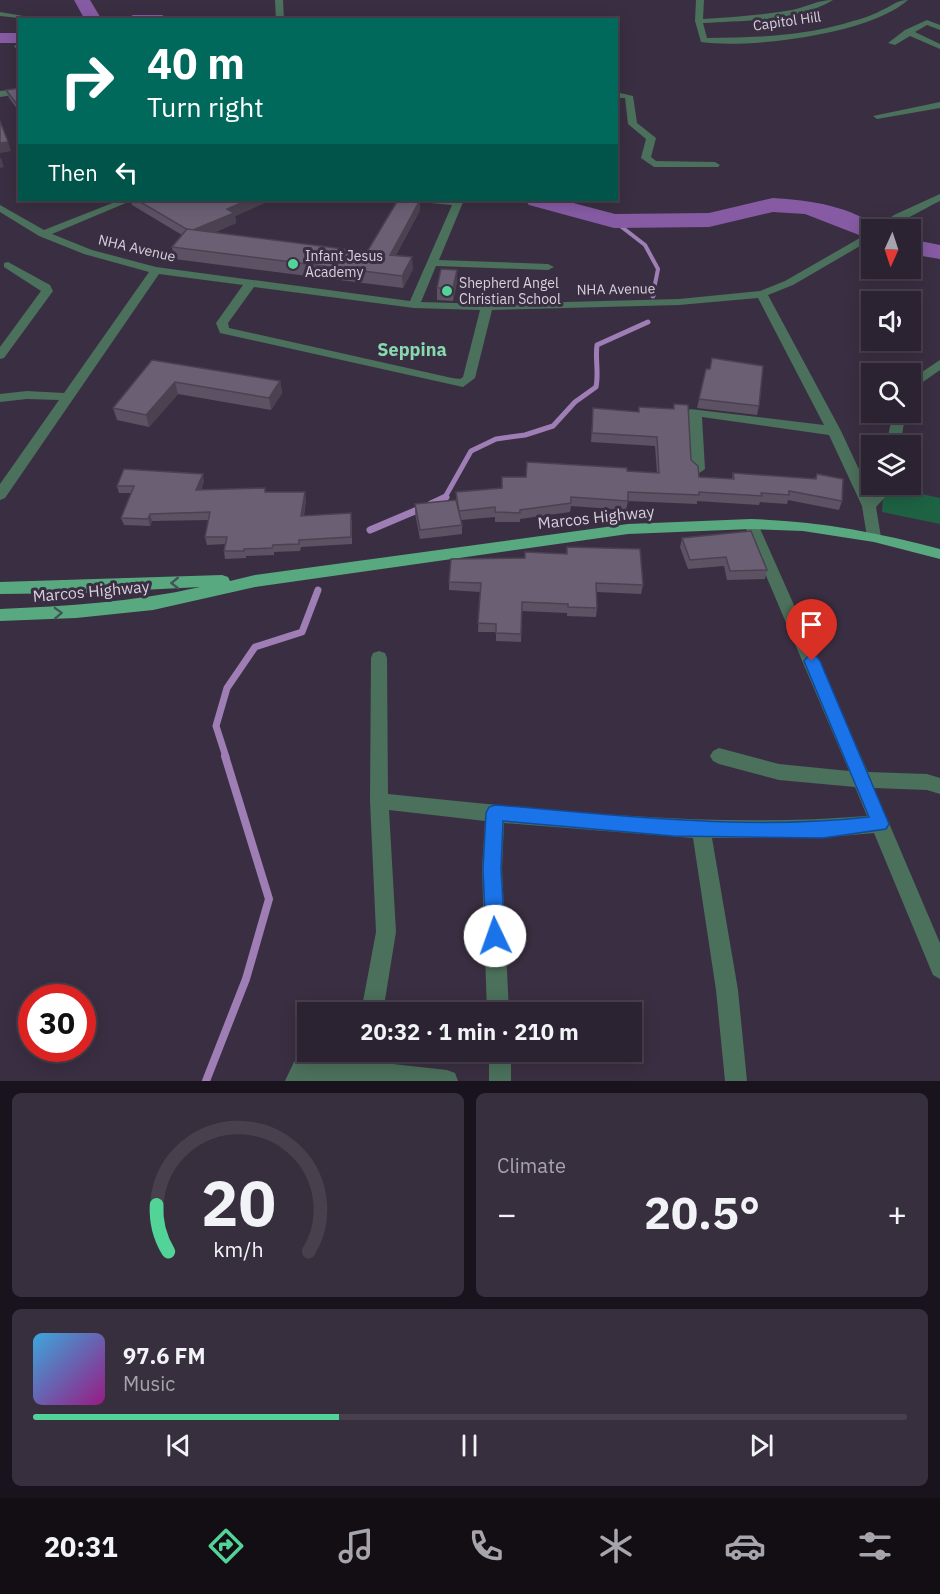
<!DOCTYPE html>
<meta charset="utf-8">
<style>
:root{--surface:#2c2332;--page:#382f3e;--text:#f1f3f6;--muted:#a6a4ac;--line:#48404d;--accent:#52d397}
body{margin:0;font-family:"IBM Plex Sans",sans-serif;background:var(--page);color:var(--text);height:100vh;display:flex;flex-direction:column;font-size:22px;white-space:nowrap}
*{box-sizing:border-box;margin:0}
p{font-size:20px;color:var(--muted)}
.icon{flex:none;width:33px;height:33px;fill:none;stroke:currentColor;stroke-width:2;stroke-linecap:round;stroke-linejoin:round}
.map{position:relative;height:1081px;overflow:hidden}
.drawer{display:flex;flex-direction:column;gap:12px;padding:12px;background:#18131c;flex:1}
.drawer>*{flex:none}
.banner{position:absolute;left:18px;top:18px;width:600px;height:183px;border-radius:0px;box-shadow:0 3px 15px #0003,0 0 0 2px var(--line);background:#00695c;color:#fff;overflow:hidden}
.needle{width:39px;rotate:183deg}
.fabs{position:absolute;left:861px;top:219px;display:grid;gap:12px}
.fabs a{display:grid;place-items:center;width:60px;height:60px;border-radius:0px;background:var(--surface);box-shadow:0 3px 15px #0003,0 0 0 2px var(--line);font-size:30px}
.speed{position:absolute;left:18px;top:984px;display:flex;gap:12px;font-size:30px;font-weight:700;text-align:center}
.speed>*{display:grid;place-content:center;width:78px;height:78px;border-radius:50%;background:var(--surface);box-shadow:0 3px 15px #0003,0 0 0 2px var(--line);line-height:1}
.speed .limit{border:9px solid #d22;background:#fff;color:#111}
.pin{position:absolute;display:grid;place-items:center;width:51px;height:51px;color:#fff;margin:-62px -26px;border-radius:50% 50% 50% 0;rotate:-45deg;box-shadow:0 0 6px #0007}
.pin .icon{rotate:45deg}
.me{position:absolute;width:66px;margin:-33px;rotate:357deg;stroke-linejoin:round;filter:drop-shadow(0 0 4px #0008)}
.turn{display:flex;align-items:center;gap:21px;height:126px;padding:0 30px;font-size:27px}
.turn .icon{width:78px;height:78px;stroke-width:2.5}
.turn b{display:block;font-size:42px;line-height:51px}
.then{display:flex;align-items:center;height:57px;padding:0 30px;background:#0003;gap:12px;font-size:22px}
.big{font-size:45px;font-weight:800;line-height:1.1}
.drawer .card{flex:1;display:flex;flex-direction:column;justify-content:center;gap:9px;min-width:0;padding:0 21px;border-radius:9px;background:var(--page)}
.drawer .dial{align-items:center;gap:0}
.dial svg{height:156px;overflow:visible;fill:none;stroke:var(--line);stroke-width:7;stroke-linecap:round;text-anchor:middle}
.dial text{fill:var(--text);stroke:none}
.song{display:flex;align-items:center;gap:18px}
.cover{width:72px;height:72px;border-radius:9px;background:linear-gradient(135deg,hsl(200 70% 55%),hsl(310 70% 35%))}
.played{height:6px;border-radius:3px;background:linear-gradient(90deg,var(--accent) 35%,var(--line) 35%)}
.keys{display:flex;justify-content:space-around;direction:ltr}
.heat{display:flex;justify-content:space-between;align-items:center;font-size:33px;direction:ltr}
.drawer .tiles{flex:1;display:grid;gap:12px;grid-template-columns:1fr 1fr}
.card:last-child{grid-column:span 2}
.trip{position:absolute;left:297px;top:1002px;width:345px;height:60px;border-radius:0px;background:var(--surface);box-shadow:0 3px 15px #0003,0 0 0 2px var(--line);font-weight:800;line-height:60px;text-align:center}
.tabs{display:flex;height:96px;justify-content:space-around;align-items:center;background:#120e14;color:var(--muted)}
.tabs .icon{width:42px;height:42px}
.tabs .on{color:var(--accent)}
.tabs b{font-size:27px;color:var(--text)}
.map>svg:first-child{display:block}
</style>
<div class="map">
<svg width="940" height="1081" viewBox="0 0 940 1081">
<rect width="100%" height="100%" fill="#3a2f42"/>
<path fill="#1d6243" d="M 884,486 L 940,498 L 940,524 L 882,512 Z"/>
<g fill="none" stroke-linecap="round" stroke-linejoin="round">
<path stroke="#9f7eb5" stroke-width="4" d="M 614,221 L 645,245 L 658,269 L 653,294"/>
<g stroke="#9f7eb5" stroke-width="5">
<path d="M 653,296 L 654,292"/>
<path d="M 444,499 L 471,451 L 496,439 L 525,435 L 553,426 L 575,402 L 596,387 C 599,373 595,359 597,345 L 648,322"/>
</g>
<g stroke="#9f7eb5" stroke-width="7">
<path d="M 431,504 L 446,497"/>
<path d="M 370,530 L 422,508"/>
<path d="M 226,757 L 216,726 L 227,688 L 255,647 L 302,632 L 318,590"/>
</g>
<path stroke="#9f7eb5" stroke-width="8" d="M 206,1081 L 246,979 L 269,899 L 225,756"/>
<g fill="#865ba4" fill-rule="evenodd">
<path d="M 74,0 L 90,0 L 102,20 L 85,20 Z"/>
<path d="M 133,15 L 162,15 L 170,20 L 125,20 Z"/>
<rect x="0" y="33" width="20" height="10"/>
<path d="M 773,198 C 809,200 852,206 882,230 L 872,230 L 872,240 L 805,214 L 773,212 L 709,227 L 614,228 L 529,205 L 525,200 L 562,200 L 615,214 L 709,213 Z"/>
<path d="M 910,239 L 940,245 L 940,259 L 910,254 Z"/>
</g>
<g fill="#4b705b" fill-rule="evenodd">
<path d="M 275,0 L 283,0 L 284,20 L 276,20 Z"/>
<path d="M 696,0 L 704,0 L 703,19 C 733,17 762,15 792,10 C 806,7 818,0 833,0 C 800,21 741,21 703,23 L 707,38 C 752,38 799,36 843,24 C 856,20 870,17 882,10 C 892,6 897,0 908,0 C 870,34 751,49 701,42 L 695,21 Z"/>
<path d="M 0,12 L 35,18 L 38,20 L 0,16 Z"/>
<path d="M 927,20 L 940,25 L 940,30 L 927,25 L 915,32 L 940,44 L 940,49 L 910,36 L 895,45 L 888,43 L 905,30 Z"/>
<path d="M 18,44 L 20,44 L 20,53 L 14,46 Z"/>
<path d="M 20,89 L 20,94 L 0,97 L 0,91 Z"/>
<path d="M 616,92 L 633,96 L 637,123 L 656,138 L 651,157 L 656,161 L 715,162 L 720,165 L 718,167 L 654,167 L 641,158 L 646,139 L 628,124 L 625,98 L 616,98 Z"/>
<path d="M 940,102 L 940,108 L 877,119 L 873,116 Z"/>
<path d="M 940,194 L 940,201 C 922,209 892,230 874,230 L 894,215 Z"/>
<path d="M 120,200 L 133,200 L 52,234 L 92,250 L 156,267 L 410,301 L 452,205 L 431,203 L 426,200 L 464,200 L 439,260 L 548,264 L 554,267 L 548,270 L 436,266 L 421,302 L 487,304 L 679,299 L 760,291 L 785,281 L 872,231 L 872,239 L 793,285 L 768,295 L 841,431 L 871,495 L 877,484 L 891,484 L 887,495 L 876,507 L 881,537 L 874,542 L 867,537 L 862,506 L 829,435 L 702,417 L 705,469 L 698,474 L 691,469 L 688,412 L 690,409 L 824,425 L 758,298 L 679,305 L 492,310 L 475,378 L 463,387 L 220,333 L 216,323 L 243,285 L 159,274 L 5,498 L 0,500 L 0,484 L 59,400 L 27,399 L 0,402 L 0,394 L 27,391 L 64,393 L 149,272 L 84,254 L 39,236 L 0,212 L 0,205 L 44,230 ZM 254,287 L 414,308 L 480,310 L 463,377 L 460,379 L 452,378 L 229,328 L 228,323 Z"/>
<path d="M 8,262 L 50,285 L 53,291 L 4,358 L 0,359 L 0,347 L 41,291 L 4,267 L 4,263 Z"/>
<path d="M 940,360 L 940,370 L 910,391 L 910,380 Z"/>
<path d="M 893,412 L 906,412 L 900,446 L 886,446 Z"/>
<path d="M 751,519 L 758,524 L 868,772 L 927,774 L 940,778 L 940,794 L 927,790 L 874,788 L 940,943 L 940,979 L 933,975 L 874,833 L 818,838 L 712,838 L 738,990 L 747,1081 L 725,1081 L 716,990 L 693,838 L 504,823 L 502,869 L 509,1012 L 487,1012 L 482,869 L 485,821 L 389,810 L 396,932 L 383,1012 L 361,1012 L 376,932 L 370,801 L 371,658 L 373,653 L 379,651 L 385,653 L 387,658 L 388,794 C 548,810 706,829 867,816 L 855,787 L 779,780 L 719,764 L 713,761 L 710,756 L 713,751 L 719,748 L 779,764 L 849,771 L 744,524 Z"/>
<path d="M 355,1052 L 377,1052 L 375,1062 L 447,1070 L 455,1073 L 458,1081 L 285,1081 L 294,1062 L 302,1059 L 353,1060 Z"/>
<rect x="489" y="1052" width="22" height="29"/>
</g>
<path fill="#59a980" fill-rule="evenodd" d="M 751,519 C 817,521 876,532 940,549 L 940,559 L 874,542 L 803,531 L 751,529 L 628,534 L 255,587 L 153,610 L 76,618 L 0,621 L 0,609 C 68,606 134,602 200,587 L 83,593 L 0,594 L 0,582 L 222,575 L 228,577 L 230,581 L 255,575 L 628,524 Z"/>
</g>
<g fill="#5c5264">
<path d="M 20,88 L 20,113 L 9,98 L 6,90 Z"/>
<path d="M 130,200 L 271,200 L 235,216 L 236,223 L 213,233 L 367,252 L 420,210 L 396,255 L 413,269 L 403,288 L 174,259 L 172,247 L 182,235 L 132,205 Z"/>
<path d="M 457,270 L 457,282 L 453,301 L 437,300 L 437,288 Z"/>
<path d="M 152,360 L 280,381 L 282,393 L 271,410 L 178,394 L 149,427 L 117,420 L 113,408 Z"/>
<path d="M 706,369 L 759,406 L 757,415 L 697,408 Z"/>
<path d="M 674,404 L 691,460 L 699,477 L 732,479 L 733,473 L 815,479 L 817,474 L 842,501 L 839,510 L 788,500 L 787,504 L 760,502 L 759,505 L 697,501 L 697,504 L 628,501 L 626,510 L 571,506 L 570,512 L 520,519 L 520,522 L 495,522 L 495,517 L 461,520 L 462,525 L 462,534 L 420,539 L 415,513 L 415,504 L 456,501 L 456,492 L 502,488 L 526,477 L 627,471 L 657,473 L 655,446 L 591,442 L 593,408 L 638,412 L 639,407 L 673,409 Z"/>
<path d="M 204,481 L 201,490 L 266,492 L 306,500 L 304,516 L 352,521 L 352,544 L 301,547 L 300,551 L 274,552 L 274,555 L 246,556 L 246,558 L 225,559 L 224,551 L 225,544 L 207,545 L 205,537 L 209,520 L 152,521 L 150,526 L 124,525 L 121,518 L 131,493 L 119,493 L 117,486 Z"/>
<path d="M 682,538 L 767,570 L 765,579 L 727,580 L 724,566 L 688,569 L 680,547 Z"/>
<path d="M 567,547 L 643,585 L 641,594 L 597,592 L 597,608 L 596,617 L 567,616 L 567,613 L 522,611 L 521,642 L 496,641 L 496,632 L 478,632 L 480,592 L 449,590 L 449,582 L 525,558 L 566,554 Z"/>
</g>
<g fill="#4b4251">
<path d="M 8,142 L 11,151 L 0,153 L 0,143 Z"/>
<path d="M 0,158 L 1,158 L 4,167 L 0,168 Z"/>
<path d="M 248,200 L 271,200 L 235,216 L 236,223 L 192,241 L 190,231 L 227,209 Z"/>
<path d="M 420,200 L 420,210 L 390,266 L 390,255 Z"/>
<path d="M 412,257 L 413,269 L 403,288 L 402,276 Z"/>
<path d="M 457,270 L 457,282 L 453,301 L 453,288 Z"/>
<path d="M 280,381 L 282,393 L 271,410 L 269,398 Z"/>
<path d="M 175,382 L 178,394 L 149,427 L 146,415 Z"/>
<path d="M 203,474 L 204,481 L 198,498 L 196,490 Z"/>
<path d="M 305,492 L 306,500 L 302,523 L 301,516 Z"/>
<path d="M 150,514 L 152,521 L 150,526 L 148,519 Z"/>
</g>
<g fill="#6b5f74" stroke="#4b4251" stroke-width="1.5">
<path d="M 20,88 L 20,108 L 6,90 Z"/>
<path d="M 0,121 L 8,142 L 0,143 Z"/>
<path d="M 137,200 L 248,200 L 227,209 L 234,213 L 193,230 L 188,230 Z"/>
<path d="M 398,200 L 420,200 L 390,255 L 412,257 L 402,276 L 172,247 L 187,229 L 367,252 Z"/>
<path d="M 441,269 L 457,270 L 453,288 L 437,288 Z"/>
<path d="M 712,358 L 763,366 L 759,406 L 699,399 L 706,369 L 710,369 Z"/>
<path d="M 152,360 L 280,381 L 269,398 L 175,382 L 146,415 L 113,408 Z"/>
<path d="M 674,404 L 688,405 L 691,460 L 698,466 L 699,477 L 734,479 L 733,473 L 816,479 L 817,474 L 843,479 L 842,501 L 789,491 L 789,495 L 761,493 L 762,496 L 699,492 L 699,495 L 628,492 L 628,501 L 571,497 L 571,503 L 520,510 L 520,513 L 495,512 L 495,507 L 459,511 L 456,492 L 502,488 L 502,477 L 526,477 L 527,462 L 627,468 L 627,471 L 659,473 L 657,437 L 592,433 L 593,408 L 639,412 L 639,407 L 674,409 Z"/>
<path d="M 124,469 L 203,474 L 196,490 L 265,488 L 265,492 L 305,492 L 301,516 L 351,513 L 351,537 L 299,540 L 299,544 L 273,545 L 272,548 L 244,549 L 244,551 L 224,551 L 227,537 L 205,537 L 210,512 L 150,514 L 148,519 L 121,518 L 134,486 L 117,486 Z"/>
<path d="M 456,500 L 462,525 L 420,530 L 415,504 Z"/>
<path d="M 751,531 L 767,570 L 730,571 L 726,557 L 690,560 L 682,538 Z"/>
<path d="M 567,547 L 640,549 L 643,585 L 596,583 L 597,608 L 568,607 L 568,604 L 522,602 L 521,634 L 496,633 L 496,624 L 478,623 L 481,583 L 449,582 L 451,559 L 525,558 L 525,552 L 567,554 Z"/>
</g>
<defs><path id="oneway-chevron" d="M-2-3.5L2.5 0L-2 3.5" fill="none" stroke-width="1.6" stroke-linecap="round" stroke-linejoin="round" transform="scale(1.5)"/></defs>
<g stroke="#435455">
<use href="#oneway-chevron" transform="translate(175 583) rotate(179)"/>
<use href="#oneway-chevron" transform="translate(58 613) rotate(-2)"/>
</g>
<path fill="#1a73e8" stroke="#114b97" stroke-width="1.5" d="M 812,655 L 817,657 L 820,661 L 889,824 L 886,829 L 823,838 L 673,836 L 503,821 L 501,869 L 505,936 L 502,942 L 495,945 L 488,942 L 486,936 L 483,869 L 486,813 L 489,807 L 495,805 C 619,815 745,831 869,817 L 804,661 L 807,657 Z"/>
<g fill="#52d397" stroke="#3a2f42" stroke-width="2">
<circle cx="293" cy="264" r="6"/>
<circle cx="447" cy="291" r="6"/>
</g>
<g text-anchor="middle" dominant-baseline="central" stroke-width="6" stroke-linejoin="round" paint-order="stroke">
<g font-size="14" fill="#d8d1dd" stroke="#3a2f42">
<text transform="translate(787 21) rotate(-8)">Capitol Hill</text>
<text transform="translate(137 248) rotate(13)">NHA Avenue</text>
<text transform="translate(616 289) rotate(-1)">NHA Avenue</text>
</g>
<g font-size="14" fill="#d8d1dd" stroke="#3a2f42" text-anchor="start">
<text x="305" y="256">Infant Jesus<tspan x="305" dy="16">Academy</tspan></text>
<text x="459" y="283">Shepherd Angel<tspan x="459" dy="16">Christian School</tspan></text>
</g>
<g font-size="16" fill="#d8d1dd" stroke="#3a2f42">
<text transform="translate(596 517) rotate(-6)">Marcos Highway</text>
<text transform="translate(91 591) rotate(-5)">Marcos Highway</text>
</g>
<g font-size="18" font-weight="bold" fill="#89d9ae" stroke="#3a2f42">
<text x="412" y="349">Seppina</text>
</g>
</g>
</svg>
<div class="fabs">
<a><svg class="needle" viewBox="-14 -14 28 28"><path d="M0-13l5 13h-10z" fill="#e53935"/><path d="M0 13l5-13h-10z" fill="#a6a4ac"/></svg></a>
<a><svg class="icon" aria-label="sound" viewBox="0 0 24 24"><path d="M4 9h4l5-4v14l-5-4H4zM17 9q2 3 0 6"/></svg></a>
<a><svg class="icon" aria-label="search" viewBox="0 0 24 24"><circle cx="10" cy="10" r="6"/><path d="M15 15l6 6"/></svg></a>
<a><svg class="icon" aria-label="layers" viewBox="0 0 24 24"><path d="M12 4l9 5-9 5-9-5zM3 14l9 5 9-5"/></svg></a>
</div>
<div class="speed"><div class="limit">30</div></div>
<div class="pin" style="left:812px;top:661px;background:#d93025"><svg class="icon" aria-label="arrive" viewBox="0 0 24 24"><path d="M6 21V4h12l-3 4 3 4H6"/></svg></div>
<svg class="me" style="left:495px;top:936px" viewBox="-20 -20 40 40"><circle r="19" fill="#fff"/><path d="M0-13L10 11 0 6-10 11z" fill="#1a73e8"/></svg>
<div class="trip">20:32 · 1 min · 210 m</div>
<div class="banner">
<div class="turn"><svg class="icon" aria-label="right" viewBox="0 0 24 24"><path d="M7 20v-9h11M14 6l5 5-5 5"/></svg><div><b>40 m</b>Turn right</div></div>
<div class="then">Then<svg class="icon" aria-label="left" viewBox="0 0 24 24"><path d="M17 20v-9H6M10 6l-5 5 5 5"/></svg></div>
</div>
</div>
<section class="drawer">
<div class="tiles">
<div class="card dial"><svg viewBox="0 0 100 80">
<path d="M14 69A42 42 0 1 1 86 69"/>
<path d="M14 69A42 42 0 0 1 8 45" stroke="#52d397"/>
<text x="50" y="56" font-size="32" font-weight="700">20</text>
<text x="50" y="72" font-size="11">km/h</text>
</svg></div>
<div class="card"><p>Climate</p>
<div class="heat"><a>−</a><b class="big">20.5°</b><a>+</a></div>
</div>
<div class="card">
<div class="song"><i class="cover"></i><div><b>97.6 FM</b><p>Music</p></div></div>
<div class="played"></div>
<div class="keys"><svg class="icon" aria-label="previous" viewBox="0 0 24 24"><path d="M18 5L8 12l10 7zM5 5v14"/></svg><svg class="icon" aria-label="pause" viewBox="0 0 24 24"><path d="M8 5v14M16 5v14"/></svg><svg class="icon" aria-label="next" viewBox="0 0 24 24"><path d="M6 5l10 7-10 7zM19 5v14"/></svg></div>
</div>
</div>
</section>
<nav class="tabs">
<b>20:31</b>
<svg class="icon on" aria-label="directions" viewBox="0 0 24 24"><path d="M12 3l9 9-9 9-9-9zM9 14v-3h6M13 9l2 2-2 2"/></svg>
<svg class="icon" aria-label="music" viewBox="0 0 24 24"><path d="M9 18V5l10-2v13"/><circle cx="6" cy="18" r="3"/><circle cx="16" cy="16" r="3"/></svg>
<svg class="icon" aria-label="phone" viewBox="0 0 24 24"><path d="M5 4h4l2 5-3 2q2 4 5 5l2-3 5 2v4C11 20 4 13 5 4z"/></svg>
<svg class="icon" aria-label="climate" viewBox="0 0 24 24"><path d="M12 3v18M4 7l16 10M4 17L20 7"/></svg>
<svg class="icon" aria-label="car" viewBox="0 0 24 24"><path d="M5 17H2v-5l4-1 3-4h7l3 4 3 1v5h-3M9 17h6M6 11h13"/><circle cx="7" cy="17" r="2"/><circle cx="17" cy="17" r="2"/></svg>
<svg class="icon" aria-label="filters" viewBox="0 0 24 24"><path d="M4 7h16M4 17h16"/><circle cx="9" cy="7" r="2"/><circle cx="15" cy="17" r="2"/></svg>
</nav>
